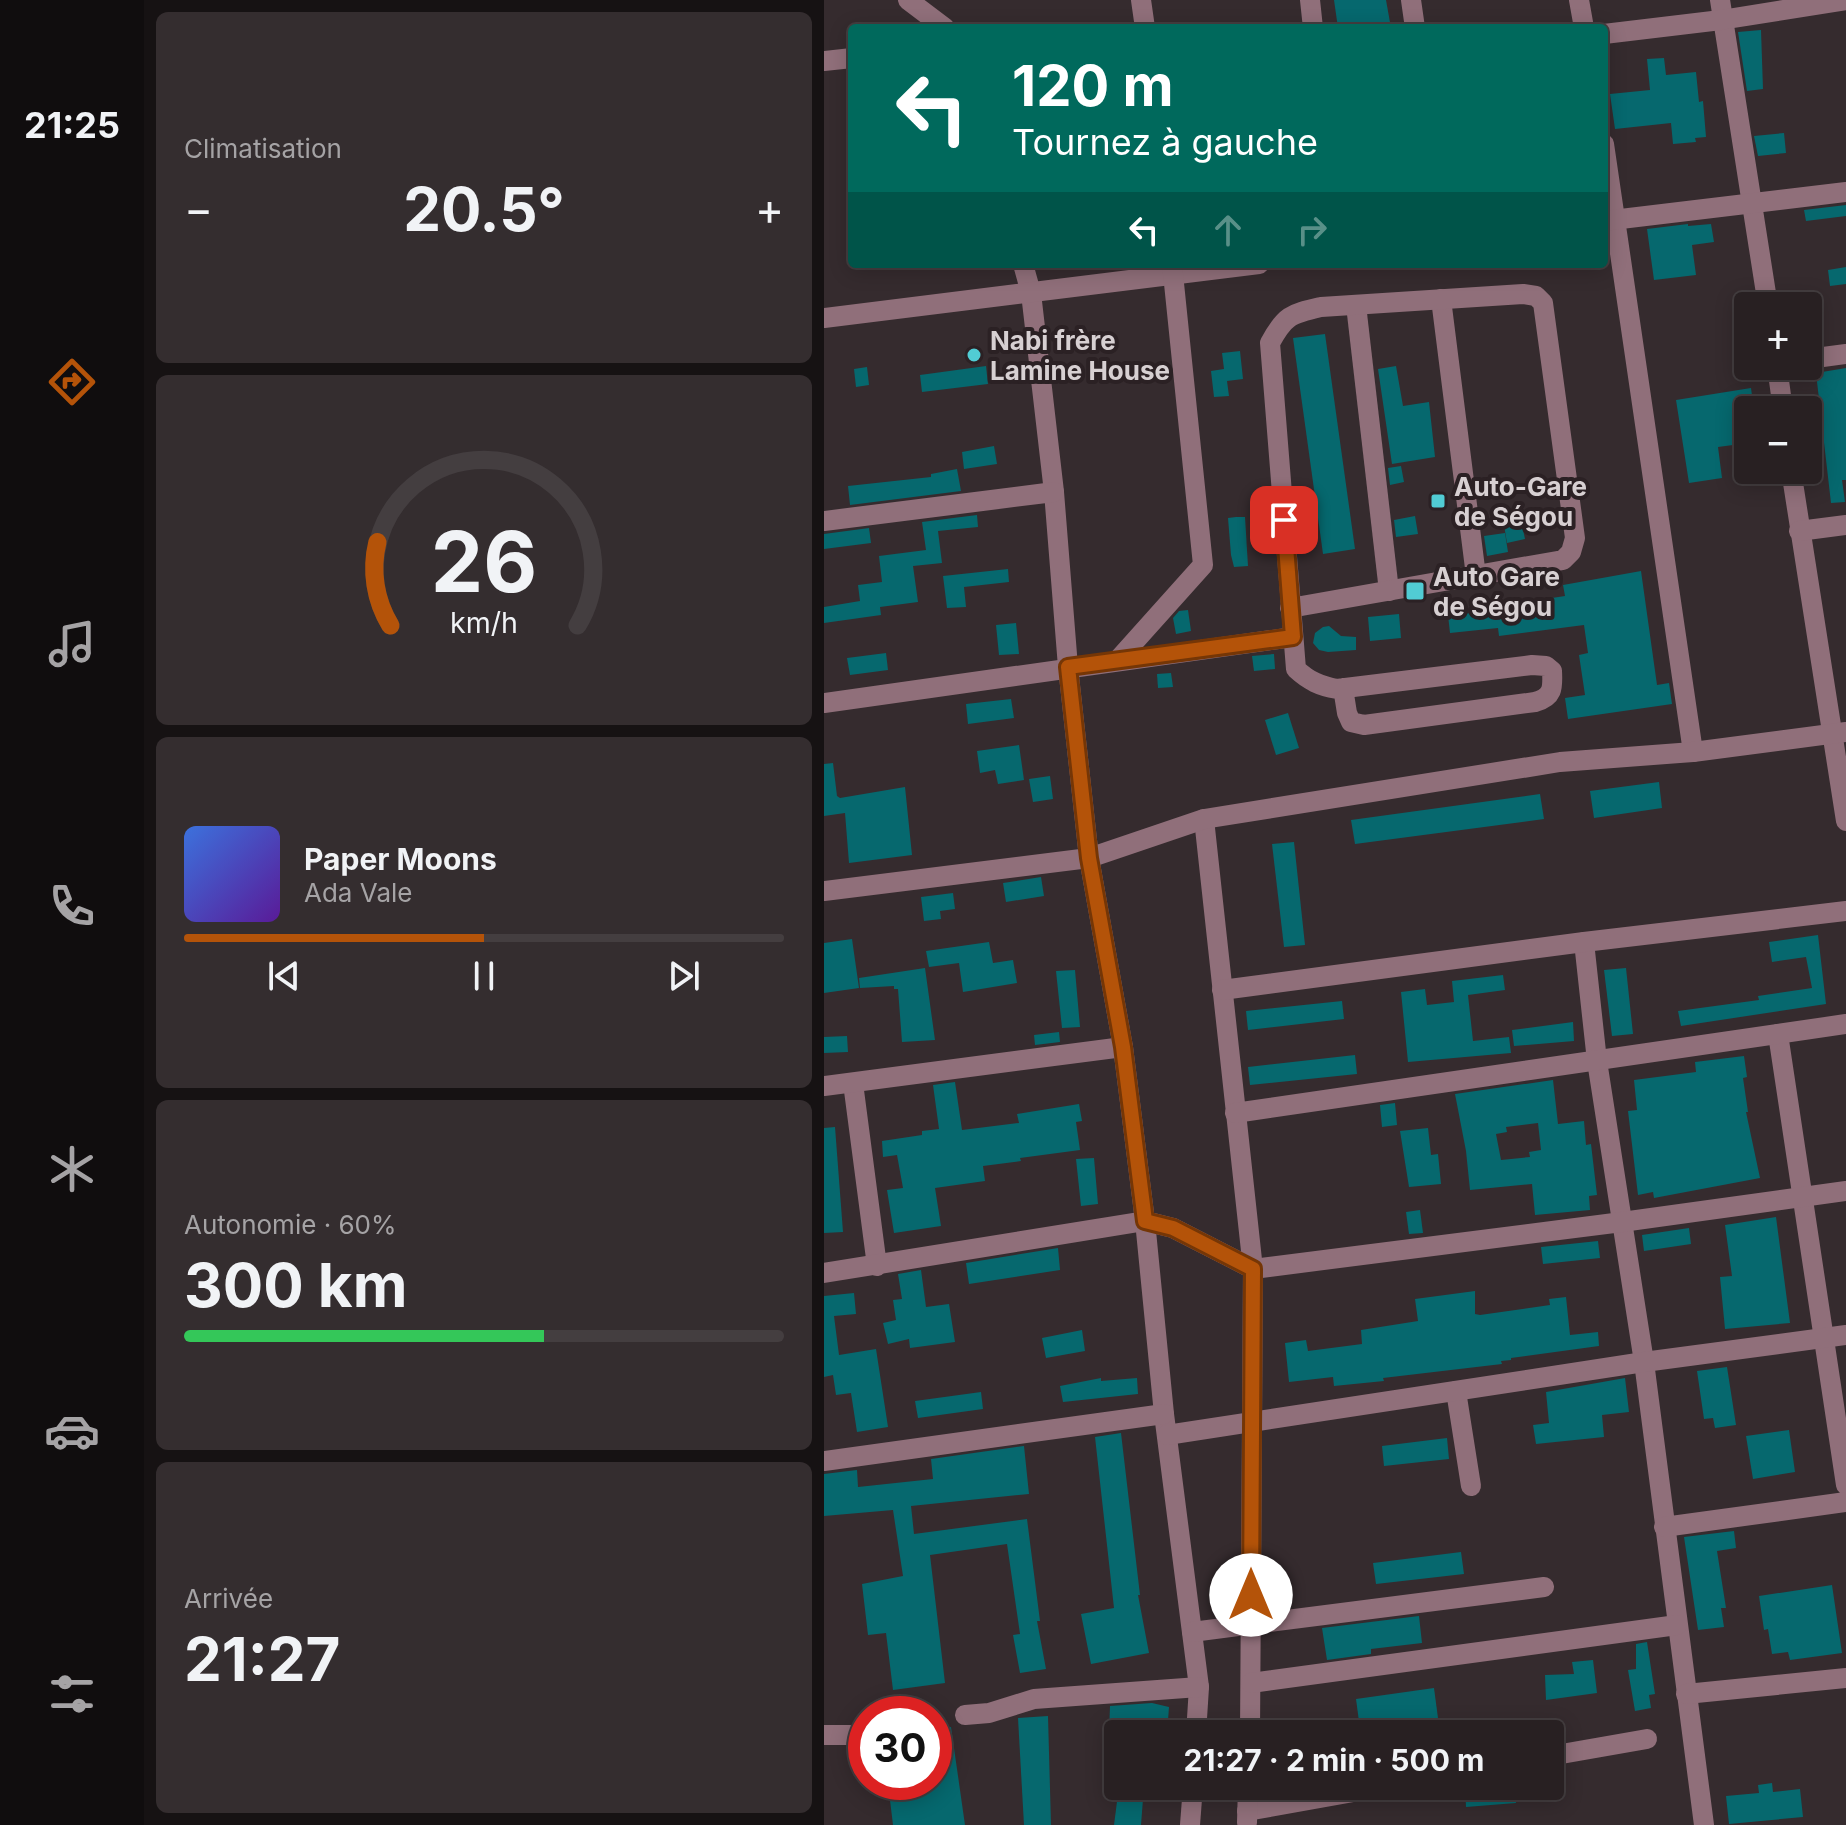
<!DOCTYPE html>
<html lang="fr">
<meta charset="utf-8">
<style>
:root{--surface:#282022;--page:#342d2f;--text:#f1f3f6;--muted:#a5a3a5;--line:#443e40;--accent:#b45309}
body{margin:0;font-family:Inter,sans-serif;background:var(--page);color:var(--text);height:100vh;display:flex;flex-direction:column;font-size:30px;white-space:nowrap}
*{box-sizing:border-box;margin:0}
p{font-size:26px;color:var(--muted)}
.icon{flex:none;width:44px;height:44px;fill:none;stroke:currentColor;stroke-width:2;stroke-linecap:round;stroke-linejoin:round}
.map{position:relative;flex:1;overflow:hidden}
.sheet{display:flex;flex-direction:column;gap:12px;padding:12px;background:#161213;width:680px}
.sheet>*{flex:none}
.guide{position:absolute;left:24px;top:24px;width:760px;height:244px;border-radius:8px;box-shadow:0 4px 20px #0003,0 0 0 2px var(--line);background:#00695c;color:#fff;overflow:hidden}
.tools{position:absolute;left:910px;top:292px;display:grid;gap:16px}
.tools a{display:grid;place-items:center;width:88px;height:88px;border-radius:8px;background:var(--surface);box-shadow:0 4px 20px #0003,0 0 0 2px var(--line);font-size:40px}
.speed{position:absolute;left:24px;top:1696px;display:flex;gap:16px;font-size:40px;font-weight:700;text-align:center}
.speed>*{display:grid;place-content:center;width:104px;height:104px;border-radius:50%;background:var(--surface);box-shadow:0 4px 20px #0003,0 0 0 2px var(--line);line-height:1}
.speed .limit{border:12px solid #d22;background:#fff;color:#111}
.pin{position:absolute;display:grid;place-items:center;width:68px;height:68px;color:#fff;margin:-34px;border-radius:16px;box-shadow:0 4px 12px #0006}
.me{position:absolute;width:88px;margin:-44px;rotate:0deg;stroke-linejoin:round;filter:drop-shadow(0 0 6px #0008)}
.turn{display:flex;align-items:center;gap:28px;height:168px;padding:0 32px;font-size:36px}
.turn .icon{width:104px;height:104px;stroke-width:2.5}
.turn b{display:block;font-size:56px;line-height:68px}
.lanes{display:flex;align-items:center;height:76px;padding:0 32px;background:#0003;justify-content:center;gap:40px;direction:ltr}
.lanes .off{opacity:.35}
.big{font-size:60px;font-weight:700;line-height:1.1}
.sheet .tile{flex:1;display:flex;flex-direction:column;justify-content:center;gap:12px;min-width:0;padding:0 28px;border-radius:12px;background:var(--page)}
.sheet .dial{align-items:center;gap:0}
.dial svg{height:208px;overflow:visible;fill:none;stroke:var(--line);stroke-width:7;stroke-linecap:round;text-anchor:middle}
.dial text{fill:var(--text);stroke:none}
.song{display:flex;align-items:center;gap:24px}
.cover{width:96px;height:96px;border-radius:12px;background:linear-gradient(135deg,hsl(220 70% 55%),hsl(270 70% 35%))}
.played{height:8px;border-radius:4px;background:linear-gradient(90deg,var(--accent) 50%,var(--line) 50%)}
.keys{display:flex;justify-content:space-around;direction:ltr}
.heat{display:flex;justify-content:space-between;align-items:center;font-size:44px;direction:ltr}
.charge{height:12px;border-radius:6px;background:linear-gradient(90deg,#34c759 60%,var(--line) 0)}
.trip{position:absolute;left:280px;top:1720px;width:460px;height:80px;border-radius:8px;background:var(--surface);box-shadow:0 4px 20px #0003,0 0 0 2px var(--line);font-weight:700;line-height:80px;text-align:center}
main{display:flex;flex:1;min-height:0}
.dock{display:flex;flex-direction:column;width:144px;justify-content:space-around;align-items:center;background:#100d0e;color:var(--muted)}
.dock .icon{width:56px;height:56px}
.dock .active{color:var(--accent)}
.dock b{font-size:36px;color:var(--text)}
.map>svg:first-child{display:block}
</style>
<main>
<nav class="dock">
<b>21:25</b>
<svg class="icon active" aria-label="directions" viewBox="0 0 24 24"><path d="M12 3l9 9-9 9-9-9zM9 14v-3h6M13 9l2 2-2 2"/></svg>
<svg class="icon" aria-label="music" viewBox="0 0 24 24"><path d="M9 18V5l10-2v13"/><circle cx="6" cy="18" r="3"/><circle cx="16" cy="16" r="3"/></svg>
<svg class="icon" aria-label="phone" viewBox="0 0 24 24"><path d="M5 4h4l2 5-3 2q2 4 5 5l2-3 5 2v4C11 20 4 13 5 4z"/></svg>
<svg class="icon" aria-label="climate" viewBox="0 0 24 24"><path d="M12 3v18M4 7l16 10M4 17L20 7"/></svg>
<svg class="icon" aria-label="car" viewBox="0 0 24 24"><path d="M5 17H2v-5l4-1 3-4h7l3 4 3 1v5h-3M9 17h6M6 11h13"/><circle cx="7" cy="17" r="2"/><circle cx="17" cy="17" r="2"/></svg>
<svg class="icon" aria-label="filters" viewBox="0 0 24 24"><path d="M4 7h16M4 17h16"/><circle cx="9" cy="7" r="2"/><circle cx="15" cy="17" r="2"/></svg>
</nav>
<section class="sheet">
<div class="tile"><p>Climatisation</p>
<div class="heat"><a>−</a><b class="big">20.5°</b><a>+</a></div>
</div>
<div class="tile dial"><svg viewBox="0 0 100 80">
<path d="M14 69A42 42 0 1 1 86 69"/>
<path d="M14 69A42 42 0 0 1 9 37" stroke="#b45309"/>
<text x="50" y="56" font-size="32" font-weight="700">26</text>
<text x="50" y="72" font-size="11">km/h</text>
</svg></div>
<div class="tile">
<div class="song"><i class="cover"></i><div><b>Paper Moons</b><p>Ada Vale</p></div></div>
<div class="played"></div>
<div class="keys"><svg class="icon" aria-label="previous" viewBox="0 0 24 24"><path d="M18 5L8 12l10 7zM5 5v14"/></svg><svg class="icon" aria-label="pause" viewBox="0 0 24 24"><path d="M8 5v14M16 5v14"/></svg><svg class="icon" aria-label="next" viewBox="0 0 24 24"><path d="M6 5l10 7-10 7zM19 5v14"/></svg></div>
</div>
<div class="tile"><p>Autonomie · 60%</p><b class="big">300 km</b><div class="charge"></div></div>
<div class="tile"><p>Arrivée</p><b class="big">21:27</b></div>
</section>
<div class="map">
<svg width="1022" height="1825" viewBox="0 0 1022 1825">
<rect width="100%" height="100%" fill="#352b2e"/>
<g fill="#06686e" fill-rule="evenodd">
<path d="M 510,0 L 562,0 L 567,28 L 514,28 Z"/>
<path d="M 937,30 L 939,89 L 923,91 L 914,32 Z"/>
<path d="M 840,58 L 842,75 L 872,72 L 875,102 L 879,101 L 882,137 L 871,138 L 872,142 L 849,144 L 847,123 L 791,129 L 786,94 L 826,90 L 823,59 Z"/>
<path d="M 960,133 L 962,153 L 934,156 L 930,136 Z"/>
<path d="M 1022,205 L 1022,216 L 982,221 L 980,210 Z"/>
<path d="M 864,224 L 864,226 L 887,224 L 890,242 L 868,245 L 872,275 L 830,280 L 823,229 Z"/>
<path d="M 1022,267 L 1022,284 L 1006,286 L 1004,270 Z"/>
<path d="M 501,334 L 531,549 L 499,554 L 469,338 Z"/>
<path d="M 416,351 L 419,379 L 403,381 L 405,396 L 390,397 L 387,371 L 400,369 L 398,353 Z"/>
<path d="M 162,366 L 164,384 L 98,392 L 96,375 Z"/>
<path d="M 572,366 L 579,406 L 605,402 L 611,457 L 568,464 L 554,369 Z"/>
<path d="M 43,367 L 45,385 L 32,387 L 30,369 Z"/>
<path d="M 1022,368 L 1022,480 L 1018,480 L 1021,502 L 1007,503 L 992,373 Z"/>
<path d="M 927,388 L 930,410 L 924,410 L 924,419 L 921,419 L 924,443 L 894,447 L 898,478 L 865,483 L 852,400 Z"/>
<path d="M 170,446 L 173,464 L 140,469 L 138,452 Z"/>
<path d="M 577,466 L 580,482 L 566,485 L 564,468 Z"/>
<path d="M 133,469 L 137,491 L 26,505 L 24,486 L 107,477 L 107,474 Z"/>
<path d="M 695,510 L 701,539 L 683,543 L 678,513 Z"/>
<path d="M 153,515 L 154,527 L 114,531 L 118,563 L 89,566 L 94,602 L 56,607 L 57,615 L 0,623 L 0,607 L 36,601 L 34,585 L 58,582 L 55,556 L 102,550 L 98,522 Z"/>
<path d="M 591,516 L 594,534 L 572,537 L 570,520 Z"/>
<path d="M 412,517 L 421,517 L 424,566 L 410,567 L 407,555 L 404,518 Z"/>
<path d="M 45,528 L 47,543 L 0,549 L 0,534 Z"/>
<path d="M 681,533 L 684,552 L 663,556 L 660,536 Z"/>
<path d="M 184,569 L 185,582 L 140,587 L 142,607 L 123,608 L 119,576 Z"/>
<path d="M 817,571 L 833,685 L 845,683 L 848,704 L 744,719 L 741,698 L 761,695 L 755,655 L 764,653 L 760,625 L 675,636 L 674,628 L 626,633 L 624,615 L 671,611 L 670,607 L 741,596 L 739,585 Z"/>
<path d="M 364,610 L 367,631 L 352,634 L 349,618 L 355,611 Z"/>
<path d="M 575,614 L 577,638 L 546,641 L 544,617 Z"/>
<path d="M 192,623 L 195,654 L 175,655 L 172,625 Z"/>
<path d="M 505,626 L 517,636 L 532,637 L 532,650 L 504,652 L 495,650 L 489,643 L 491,633 L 499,627 Z"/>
<path d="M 62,653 L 64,670 L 26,675 L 23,658 Z"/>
<path d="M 450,654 L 451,669 L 430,671 L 428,656 Z"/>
<path d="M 347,673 L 349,687 L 334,688 L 333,674 Z"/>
<path d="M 187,699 L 190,718 L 144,724 L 142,704 Z"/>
<path d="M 464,713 L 475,748 L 452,755 L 441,720 Z"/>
<path d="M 195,745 L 200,780 L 174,784 L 171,770 L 156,773 L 153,751 Z"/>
<path d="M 9,763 L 13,796 L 16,798 L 81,787 L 88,855 L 25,863 L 21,813 L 0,816 L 0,764 Z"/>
<path d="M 226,776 L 229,799 L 209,802 L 205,779 Z"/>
<path d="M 835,782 L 838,808 L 770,818 L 766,791 Z"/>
<path d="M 716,794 L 720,819 L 531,844 L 527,820 Z"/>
<path d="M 470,842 L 481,945 L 460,947 L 448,844 Z"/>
<path d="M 217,877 L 220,896 L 182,902 L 179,883 Z"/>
<path d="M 129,893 L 131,909 L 116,911 L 117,919 L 100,921 L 97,897 Z"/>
<path d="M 994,935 L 1002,1004 L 857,1026 L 854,1011 L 935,1000 L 934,996 L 988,988 L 982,957 L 948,962 L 945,942 Z"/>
<path d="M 28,939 L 35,988 L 0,993 L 0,943 Z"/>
<path d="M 165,942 L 169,963 L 189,960 L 193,983 L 139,992 L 135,963 L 105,967 L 102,951 Z"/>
<path d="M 101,968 L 111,1040 L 78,1042 L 74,989 L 70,989 L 70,986 L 36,988 L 35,978 Z"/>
<path d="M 802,968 L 809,1034 L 788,1036 L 780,970 Z"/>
<path d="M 251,970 L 256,1027 L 238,1028 L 232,971 Z"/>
<path d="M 679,975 L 681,990 L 644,995 L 649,1041 L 685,1037 L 687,1053 L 584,1062 L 577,992 L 601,989 L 603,1005 L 630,1002 L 628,981 Z"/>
<path d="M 518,1001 L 520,1019 L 424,1030 L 422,1011 Z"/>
<path d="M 749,1022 L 750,1041 L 690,1046 L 688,1030 Z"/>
<path d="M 235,1032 L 236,1042 L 211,1045 L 210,1035 Z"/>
<path d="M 23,1036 L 24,1052 L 0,1053 L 0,1037 Z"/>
<path d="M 531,1055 L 533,1074 L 426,1085 L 424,1067 Z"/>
<path d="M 920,1056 L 923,1077 L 919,1078 L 924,1112 L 922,1112 L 936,1178 L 830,1198 L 829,1192 L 814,1195 L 804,1111 L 813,1110 L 810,1080 L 872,1072 L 871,1062 Z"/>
<path d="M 729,1080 L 734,1124 L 760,1121 L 762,1145 L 767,1144 L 773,1195 L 765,1196 L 766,1210 L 711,1215 L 708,1184 L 646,1190 L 642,1151 L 631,1094 ZM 714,1123 L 717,1150 L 705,1152 L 706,1157 L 677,1160 L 672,1134 L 683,1132 L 682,1127 Z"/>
<path d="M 131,1082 L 138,1130 L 195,1123 L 193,1114 L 255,1104 L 258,1121 L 252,1122 L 256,1150 L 196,1158 L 197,1161 L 159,1166 L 161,1181 L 111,1188 L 117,1226 L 70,1233 L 63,1190 L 79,1188 L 73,1155 L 59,1157 L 58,1141 L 98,1135 L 98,1131 L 115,1129 L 109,1085 Z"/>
<path d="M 571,1103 L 573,1125 L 558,1127 L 556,1105 Z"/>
<path d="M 11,1127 L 19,1232 L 0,1233 L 0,1128 Z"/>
<path d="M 604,1128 L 607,1155 L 614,1154 L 617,1184 L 585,1187 L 576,1131 Z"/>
<path d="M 270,1158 L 274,1204 L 257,1206 L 252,1159 Z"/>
<path d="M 596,1210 L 599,1233 L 585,1234 L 582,1212 Z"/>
<path d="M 952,1217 L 966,1323 L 901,1329 L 896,1277 L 908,1276 L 901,1225 Z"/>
<path d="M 865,1228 L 867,1244 L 820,1251 L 818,1235 Z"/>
<path d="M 774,1241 L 776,1258 L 719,1264 L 717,1247 Z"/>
<path d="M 234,1248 L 236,1270 L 145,1284 L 142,1263 Z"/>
<path d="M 97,1270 L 102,1307 L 125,1304 L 131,1342 L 86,1348 L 85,1339 L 64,1344 L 59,1323 L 72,1320 L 69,1300 L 78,1299 L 74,1274 Z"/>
<path d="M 651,1291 L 651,1314 L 656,1315 L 726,1305 L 725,1299 L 742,1297 L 746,1335 L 774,1332 L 775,1346 L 687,1358 L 687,1360 L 677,1361 L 678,1364 L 559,1378 L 560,1381 L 510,1386 L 509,1377 L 465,1382 L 461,1343 L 482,1340 L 484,1351 L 538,1344 L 537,1330 L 594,1321 L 591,1299 Z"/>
<path d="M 30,1293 L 32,1314 L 10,1316 L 15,1355 L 52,1349 L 64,1427 L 33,1432 L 27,1393 L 12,1395 L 9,1375 L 0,1377 L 0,1296 Z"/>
<path d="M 258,1330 L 261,1351 L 222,1358 L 218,1338 Z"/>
<path d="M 903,1367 L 912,1425 L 891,1428 L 889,1418 L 880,1419 L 873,1371 Z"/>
<path d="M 277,1378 L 277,1381 L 313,1378 L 314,1394 L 239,1402 L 236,1386 Z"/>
<path d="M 801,1378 L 805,1412 L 778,1415 L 780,1437 L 712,1444 L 709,1425 L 725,1423 L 722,1392 Z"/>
<path d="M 157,1392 L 159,1409 L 94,1418 L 91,1401 Z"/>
<path d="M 965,1430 L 971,1472 L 929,1479 L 922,1436 Z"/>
<path d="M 297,1433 L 316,1595 L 314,1595 L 325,1653 L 267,1664 L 257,1614 L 290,1608 L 271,1437 Z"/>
<path d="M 623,1438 L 625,1459 L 560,1466 L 558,1446 Z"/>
<path d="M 200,1446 L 205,1494 L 87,1506 L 90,1534 L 203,1519 L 216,1621 L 213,1621 L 222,1669 L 196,1673 L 189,1635 L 196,1634 L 183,1544 L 106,1555 L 121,1683 L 69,1690 L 62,1633 L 44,1635 L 38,1584 L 79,1576 L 69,1510 L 0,1516 L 0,1474 L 33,1470 L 34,1487 L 109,1479 L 107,1459 Z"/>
<path d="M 910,1531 L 912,1548 L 893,1551 L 902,1608 L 897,1608 L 900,1627 L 874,1630 L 860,1537 Z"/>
<path d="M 637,1552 L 640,1574 L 552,1584 L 549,1563 Z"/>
<path d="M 1008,1585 L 1018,1653 L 966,1660 L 964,1652 L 948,1654 L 944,1629 L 940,1630 L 935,1596 Z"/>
<path d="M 595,1616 L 598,1643 L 547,1649 L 547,1654 L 503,1660 L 498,1628 Z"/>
<path d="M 823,1642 L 831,1694 L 825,1695 L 827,1708 L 811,1711 L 804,1670 L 812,1669 L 812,1644 Z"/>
<path d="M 769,1660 L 773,1693 L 722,1700 L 721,1675 L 750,1674 L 748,1662 Z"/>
<path d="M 610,1688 L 614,1718 L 536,1729 L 532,1699 Z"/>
<path d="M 328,1703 L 345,1707 L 343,1734 L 285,1734 L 286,1706 Z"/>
<path d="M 224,1716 L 227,1825 L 200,1825 L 194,1718 Z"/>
<path d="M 127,1727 L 141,1825 L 69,1825 L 66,1800 L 84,1798 L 82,1782 L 110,1782 L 110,1730 Z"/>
<path d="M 948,1783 L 949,1792 L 976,1789 L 979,1817 L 905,1824 L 902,1796 L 935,1793 L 934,1785 Z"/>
<path d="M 295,1786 L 320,1786 L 317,1825 L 290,1825 Z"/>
<path d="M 641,1786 L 690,1786 L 692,1803 L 642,1807 Z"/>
</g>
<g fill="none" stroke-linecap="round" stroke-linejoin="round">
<g stroke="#906f7a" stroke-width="20">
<path d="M 84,0 L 121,28"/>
<path d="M 317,0 L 321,28"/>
<path d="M 486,0 L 489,28"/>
<path d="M 587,0 L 591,28"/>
<path d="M 755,0 L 760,28"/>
<path d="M 896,0 L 944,306"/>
<path d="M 780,34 L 897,20 L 1022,0"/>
<path d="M 0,61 L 28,58"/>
<path d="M 780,144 L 869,752"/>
<path d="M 780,221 L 1022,192"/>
<path d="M 199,264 L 207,293 L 230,492 L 244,667 L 265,858 L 299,1047 L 321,1221 L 340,1414 L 375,1687 L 372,1734"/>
<path d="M 617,299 L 652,576"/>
<path d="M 532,305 L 565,591"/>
<path d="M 0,318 L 435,264"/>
<path d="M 984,359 L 1022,354"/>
<path d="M 953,366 L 959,410"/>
<path d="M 967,470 L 1022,821"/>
<path d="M 0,521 L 230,492"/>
<path d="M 975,531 L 1022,525"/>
<path d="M 466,608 L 739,560 L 747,552 L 751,538 L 719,303 L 712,296 L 699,294 L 497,307 C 467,314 461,315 446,343 L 472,669 C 485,681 496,686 513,689 L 708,665 L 722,666 L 728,671 C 729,688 729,697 711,702 L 540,725 L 527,722 L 523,713 L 519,688"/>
<path d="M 293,661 L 379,565 L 348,264"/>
<path d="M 0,703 L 469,637"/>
<path d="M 380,819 L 429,1269 L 426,1734"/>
<path d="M 0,891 L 265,858 L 380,819 L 736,762 L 869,752 L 1022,732"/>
<path d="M 760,942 L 773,1061 L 820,1362 L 880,1825"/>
<path d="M 398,990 L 760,942 L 1022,911"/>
<path d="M 954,1034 L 1022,1485"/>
<path d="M 29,1083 L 53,1266"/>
<path d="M 0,1086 L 299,1047"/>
<path d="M 411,1113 L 1022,1024"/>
<path d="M 0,1273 L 321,1221 L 349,1228 L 429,1269 L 798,1222 L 1022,1191"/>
<path d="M 632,1391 L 647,1486"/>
<path d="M 343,1435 L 820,1362 L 1022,1335"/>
<path d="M 0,1461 L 340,1414"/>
<path d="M 840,1527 L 1022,1502"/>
<path d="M 368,1632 L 720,1587"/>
<path d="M 427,1683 L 853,1625"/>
<path d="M 862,1694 L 1022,1678"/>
<path d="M 141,1715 L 165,1713 L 210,1699 L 375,1687"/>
<path d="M 0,1735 L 26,1735"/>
<path d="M 726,1756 L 823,1739"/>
<path d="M 423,1811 L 563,1786"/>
<path d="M 423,1822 L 424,1786"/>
<path d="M 366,1825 L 369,1786"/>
</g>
</g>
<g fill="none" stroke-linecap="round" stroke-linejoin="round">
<g stroke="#753606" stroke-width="20">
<path id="route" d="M 427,1595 L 429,1269 L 349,1228 L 321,1221 L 299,1047 L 265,858 L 244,667 L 469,637 L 460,520"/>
</g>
<use href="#route" stroke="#b45309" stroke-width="14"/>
</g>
<g fill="#51ccd4" stroke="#2b2124" stroke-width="3">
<circle cx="150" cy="355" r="8"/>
<rect x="606" y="493" width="16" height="16" rx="4"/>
<rect x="581" y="581" width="20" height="20" rx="4"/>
</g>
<g text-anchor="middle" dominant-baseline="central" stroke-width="8" stroke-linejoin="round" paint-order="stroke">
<g font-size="26" font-weight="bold" fill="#d7d0d2" stroke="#2b2124" text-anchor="start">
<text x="166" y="340">Nabi frère<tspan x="166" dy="30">Lamine House</tspan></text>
<text x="630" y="486">Auto-Gare<tspan x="630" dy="30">de Ségou</tspan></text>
<text x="609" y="576">Auto Gare<tspan x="609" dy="30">de Ségou</tspan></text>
</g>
</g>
</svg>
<div class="tools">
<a>+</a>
<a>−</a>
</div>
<div class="speed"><div class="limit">30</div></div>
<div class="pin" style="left:460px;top:520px;background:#d93025"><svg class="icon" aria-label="arrive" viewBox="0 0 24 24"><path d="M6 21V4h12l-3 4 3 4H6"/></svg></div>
<svg class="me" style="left:427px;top:1595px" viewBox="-20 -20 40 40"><circle r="19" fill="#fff"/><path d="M0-13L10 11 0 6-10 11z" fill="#b45309"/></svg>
<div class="trip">21:27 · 2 min · 500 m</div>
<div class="guide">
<div class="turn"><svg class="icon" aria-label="left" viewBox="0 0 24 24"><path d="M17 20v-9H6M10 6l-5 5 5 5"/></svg><div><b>120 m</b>Tournez à gauche</div></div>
<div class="lanes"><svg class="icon" aria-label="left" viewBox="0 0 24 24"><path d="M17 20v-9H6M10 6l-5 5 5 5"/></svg><svg class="icon off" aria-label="ahead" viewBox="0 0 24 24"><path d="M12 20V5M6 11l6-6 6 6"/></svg><svg class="icon off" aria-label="right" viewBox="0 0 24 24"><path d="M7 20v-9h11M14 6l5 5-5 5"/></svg></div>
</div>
</div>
</main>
